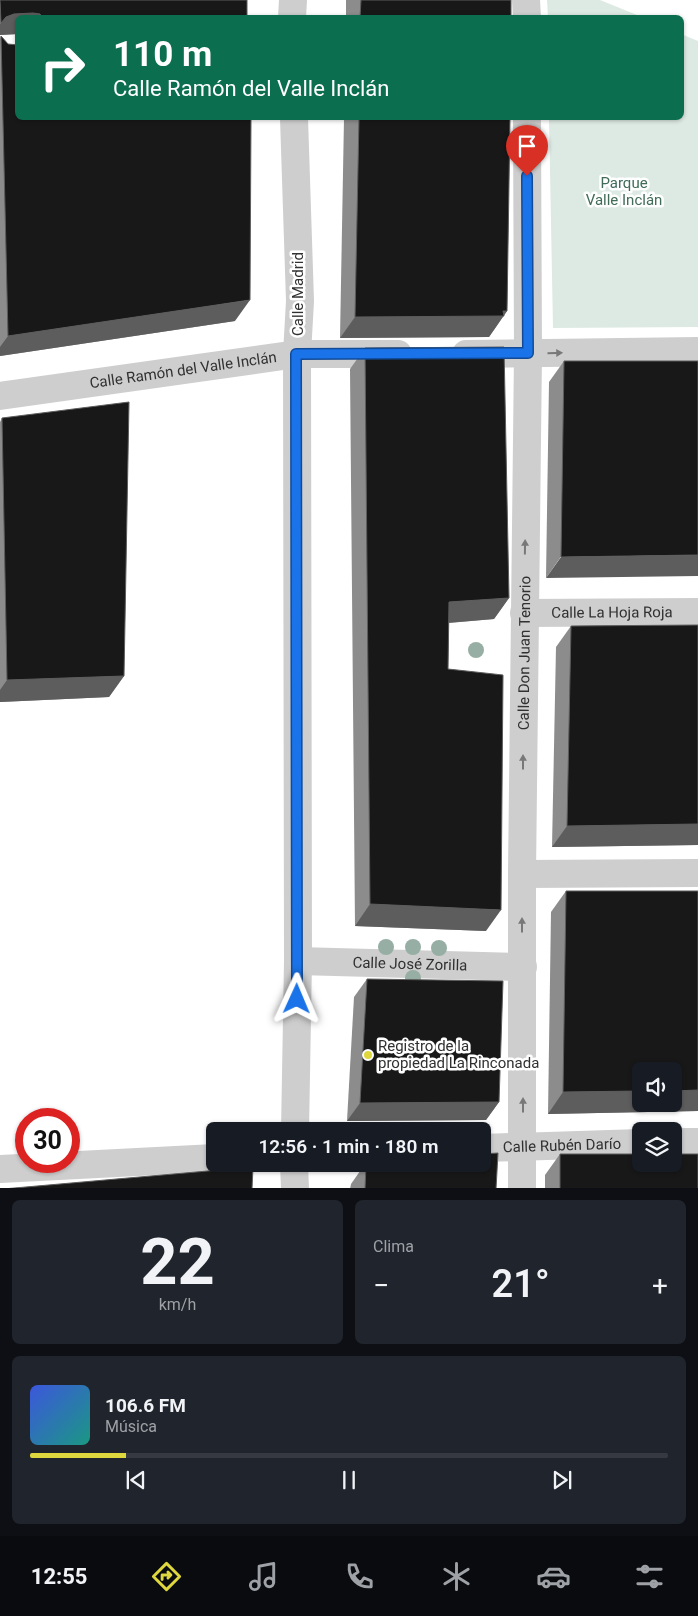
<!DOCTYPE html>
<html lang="es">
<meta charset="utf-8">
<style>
:root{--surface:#171b24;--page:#20242c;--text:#f1f3f6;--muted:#9ea1a6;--line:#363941;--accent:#ded73d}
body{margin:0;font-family:Roboto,sans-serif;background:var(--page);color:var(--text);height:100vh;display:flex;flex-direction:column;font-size:19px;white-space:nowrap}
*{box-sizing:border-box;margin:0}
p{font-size:16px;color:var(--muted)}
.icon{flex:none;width:28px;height:28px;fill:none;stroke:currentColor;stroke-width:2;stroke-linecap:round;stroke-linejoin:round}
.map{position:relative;height:1188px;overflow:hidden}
.side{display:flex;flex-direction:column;gap:12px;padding:12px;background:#0d0f14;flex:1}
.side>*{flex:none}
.hud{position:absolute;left:15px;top:15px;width:669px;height:105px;border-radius:8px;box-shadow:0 1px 4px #0004;background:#0b6e4f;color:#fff;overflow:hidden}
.buttons{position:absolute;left:632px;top:1062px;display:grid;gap:10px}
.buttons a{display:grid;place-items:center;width:50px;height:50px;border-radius:8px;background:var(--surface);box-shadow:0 1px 4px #0004;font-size:25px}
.speed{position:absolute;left:15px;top:1108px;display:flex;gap:10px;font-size:25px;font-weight:700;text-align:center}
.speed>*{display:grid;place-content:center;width:65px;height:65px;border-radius:50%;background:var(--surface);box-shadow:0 1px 4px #0004;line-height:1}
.speed .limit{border:8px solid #d22;background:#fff;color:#111}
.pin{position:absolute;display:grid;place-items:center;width:42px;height:42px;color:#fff;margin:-51px -21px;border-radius:50% 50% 50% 0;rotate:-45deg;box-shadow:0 0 5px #0007}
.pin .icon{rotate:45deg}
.me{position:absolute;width:55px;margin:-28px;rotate:1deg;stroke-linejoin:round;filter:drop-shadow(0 0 4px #0008)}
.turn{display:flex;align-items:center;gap:18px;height:105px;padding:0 15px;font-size:22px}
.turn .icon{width:65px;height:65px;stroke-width:2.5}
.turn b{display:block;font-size:35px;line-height:42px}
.big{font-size:38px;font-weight:600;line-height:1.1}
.side .tile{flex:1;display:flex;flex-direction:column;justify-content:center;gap:8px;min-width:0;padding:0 18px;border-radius:8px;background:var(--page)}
.side .dial{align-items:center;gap:0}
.dial b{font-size:65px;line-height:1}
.song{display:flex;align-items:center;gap:15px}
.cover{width:60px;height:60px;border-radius:8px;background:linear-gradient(135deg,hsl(230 70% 55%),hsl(170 70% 35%))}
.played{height:5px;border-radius:2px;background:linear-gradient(90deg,var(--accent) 15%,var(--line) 15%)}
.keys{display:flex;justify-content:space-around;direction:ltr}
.heat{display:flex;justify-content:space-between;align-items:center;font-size:28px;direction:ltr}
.side .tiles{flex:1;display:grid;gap:12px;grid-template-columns:1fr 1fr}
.tile:last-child{grid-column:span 2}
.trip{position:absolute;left:206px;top:1122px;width:285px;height:50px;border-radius:8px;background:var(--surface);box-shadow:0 1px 4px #0004;font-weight:600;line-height:50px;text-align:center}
.tabs{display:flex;height:80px;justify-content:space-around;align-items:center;background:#090b0e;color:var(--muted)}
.tabs .icon{width:35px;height:35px}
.tabs .selected{color:var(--accent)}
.tabs b{font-size:22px;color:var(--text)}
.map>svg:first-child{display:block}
</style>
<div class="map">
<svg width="698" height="1189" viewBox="0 0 698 1189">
<rect width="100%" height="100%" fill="#fff"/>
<g fill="#ddeae3">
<path d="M 547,0 L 600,0 L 642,17 L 548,17 Z"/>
<path d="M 681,34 L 698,41 L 698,327 L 553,328 L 549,118 L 681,118 Z"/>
</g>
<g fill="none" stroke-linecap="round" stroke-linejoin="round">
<g stroke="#cecece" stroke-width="28">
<path d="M 526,0 L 527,18"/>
<path d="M 292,18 L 293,0"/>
<path d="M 294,118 L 300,301 L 297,354 L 298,961 L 295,1131"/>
<path d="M 466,354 L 698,351"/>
<path id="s1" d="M 0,396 L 297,354 L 398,354"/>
<path id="s2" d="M 524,613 L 698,612"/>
<path d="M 522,874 L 698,873"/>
<path id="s3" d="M 298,961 L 523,967"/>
<path d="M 674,1142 L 698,1142"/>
<path id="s4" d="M 482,1148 L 641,1143"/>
<path d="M 294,1164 L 295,1189"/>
<path d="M 0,1169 L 215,1158"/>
<path id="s5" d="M 522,1189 L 522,874 L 528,353 L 527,118"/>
</g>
</g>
<g fill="#96aea3">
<circle cx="476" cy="650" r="8"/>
<circle cx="386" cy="947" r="8"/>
<circle cx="413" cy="947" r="8"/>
<circle cx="439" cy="948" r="8"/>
<circle cx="413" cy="978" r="8"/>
</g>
<g fill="#8c8c8c">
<path d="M 0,0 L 247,18 L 18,18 L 18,34 L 0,35 Z"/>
<rect x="346" y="0" width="165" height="18"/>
<path d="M 1,36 L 8,44 L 235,321 L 0,356 L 0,38 Z"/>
<path d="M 344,118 L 510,118 L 507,311 L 489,337 L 340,338 Z"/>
<path d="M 365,348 L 509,598 L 494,619 L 449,623 L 448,669 L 486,931 L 355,926 L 350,369 Z"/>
<path d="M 564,361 L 698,361 L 546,578 L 549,382 Z"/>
<path d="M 2,418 L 124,676 L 109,697 L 0,702 L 0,422 Z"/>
<path d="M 698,625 L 698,845 L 552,847 L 556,647 L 571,626 Z"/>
<path d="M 566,891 L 698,891 L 698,1111 L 548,1114 L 551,912 Z"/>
<path d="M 367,979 L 499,1102 L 486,1120 L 347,1121 L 354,997 Z"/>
<path d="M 560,1154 L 698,1189 L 545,1189 L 545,1175 Z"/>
<path d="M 365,1164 L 482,1164 L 496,1189 L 350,1189 L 351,1184 Z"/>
</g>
<g fill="#5d5d5d">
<path d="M 33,13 L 40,14 L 37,18 L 18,18 L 18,34 L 0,35 L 0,24 L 6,17 L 14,14 Z"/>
<path d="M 250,300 L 235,321 L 0,356 L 0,347 L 8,336 Z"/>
<path d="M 507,311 L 489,337 L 340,338 L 355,317 Z"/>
<path d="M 698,555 L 698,576 L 546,578 L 561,557 Z"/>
<path d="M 509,598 L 494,619 L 434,624 L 449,602 Z"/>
<path d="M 124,676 L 109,697 L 0,702 L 0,690 L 7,680 Z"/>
<path d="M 698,824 L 698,845 L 552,847 L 567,826 Z"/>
<path d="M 370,904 L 501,910 L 486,931 L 355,926 Z"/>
<path d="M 698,1090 L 698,1111 L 548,1114 L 563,1092 L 641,1091 L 641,1104 L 674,1104 L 674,1091 Z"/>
<path d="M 499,1102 L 486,1120 L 347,1121 L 360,1103 Z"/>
</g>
<g fill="#181818" stroke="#5d5d5d">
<path d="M 0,0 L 247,0 L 247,18 L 43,18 L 40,14 L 33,13 L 14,14 L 6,17 L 1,23 Z"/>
<path d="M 361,0 L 511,0 L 511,18 L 360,18 Z"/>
<path d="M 1,36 L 8,44 L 18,45 L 18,118 L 251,118 L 250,300 L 8,336 Z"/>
<path d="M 359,118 L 510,118 L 507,311 L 503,311 L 504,316 L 355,317 Z"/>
<path d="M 504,347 L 509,598 L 449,602 L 448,669 L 503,675 L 501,910 L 370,904 L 365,348 Z"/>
<path d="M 564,361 L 698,361 L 698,555 L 561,557 Z"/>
<path d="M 129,402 L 124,676 L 7,680 L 2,418 Z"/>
<path d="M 698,625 L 698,824 L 567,826 L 571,626 Z"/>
<path d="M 566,891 L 698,891 L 698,1090 L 674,1091 L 674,1071 L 641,1071 L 641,1091 L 563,1092 Z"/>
<path d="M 367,979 L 503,981 L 499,1102 L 360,1103 Z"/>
<path d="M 498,1153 L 496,1189 L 365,1189 L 366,1164 L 482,1164 L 482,1154 Z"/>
<path d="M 560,1154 L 641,1154 L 641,1164 L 674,1164 L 674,1154 L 698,1154 L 698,1189 L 560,1189 Z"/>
<path d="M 253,1167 L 252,1189 L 3,1189 Z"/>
</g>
<defs><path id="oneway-solid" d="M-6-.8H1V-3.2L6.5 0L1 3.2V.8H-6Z" transform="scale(1.25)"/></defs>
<g fill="#787878">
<use href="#oneway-solid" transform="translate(555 353) rotate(-1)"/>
<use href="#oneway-solid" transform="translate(525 547) rotate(-89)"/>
<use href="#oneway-solid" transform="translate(523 762) rotate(-90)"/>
<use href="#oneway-solid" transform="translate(522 925) rotate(-90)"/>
<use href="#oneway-solid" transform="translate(523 1105) rotate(-90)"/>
</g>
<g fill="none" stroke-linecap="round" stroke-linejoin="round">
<g stroke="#114b97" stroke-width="12">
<path id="route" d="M 297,999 L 296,354 L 528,353 L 527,176"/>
</g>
<use href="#route" stroke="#1a73e8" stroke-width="9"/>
</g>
<circle fill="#ded73d" stroke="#fff" stroke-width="2" cx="368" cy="1055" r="5"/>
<g text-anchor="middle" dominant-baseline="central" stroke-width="5" stroke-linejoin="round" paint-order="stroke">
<g font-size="15" fill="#406c58" stroke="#fff">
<text x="624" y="183">Parque<tspan x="624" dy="17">Valle Inclán</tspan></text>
</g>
<g font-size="15" fill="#313131" stroke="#fff">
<text transform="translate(298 294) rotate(-90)">Calle Madrid</text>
<text stroke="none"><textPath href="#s1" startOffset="185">Calle Ramón del Valle Inclán</textPath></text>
<text stroke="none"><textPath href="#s2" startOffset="88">Calle La Hoja Roja</textPath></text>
<text stroke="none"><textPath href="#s5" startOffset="536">Calle Don Juan Tenorio</textPath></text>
<text stroke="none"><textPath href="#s3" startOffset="112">Calle José Zorilla</textPath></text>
<text stroke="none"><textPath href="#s4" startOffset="80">Calle Rubén Darío</textPath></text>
</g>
<g font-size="15" fill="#313131" stroke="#fff" text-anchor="start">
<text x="378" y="1046">Registro de la<tspan x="378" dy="17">propiedad La Rinconada</tspan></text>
</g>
</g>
</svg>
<div class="buttons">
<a><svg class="icon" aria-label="sound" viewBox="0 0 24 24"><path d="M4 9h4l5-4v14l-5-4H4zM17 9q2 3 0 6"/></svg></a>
<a><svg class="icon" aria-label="layers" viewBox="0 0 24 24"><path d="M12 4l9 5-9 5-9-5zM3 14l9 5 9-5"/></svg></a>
</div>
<div class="speed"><div class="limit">30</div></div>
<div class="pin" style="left:527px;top:176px;background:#d93025"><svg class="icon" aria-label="arrive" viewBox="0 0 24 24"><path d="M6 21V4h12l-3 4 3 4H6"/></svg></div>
<svg class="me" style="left:297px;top:999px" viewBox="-20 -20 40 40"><path d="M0-17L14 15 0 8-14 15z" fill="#1a73e8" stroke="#fff" stroke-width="4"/></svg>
<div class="trip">12:56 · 1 min · 180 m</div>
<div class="hud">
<div class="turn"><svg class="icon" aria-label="right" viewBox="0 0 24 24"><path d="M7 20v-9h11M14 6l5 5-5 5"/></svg><div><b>110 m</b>Calle Ramón del Valle Inclán</div></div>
</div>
</div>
<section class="side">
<div class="tiles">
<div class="tile dial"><b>22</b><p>km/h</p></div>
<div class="tile"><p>Clima</p>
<div class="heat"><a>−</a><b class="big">21°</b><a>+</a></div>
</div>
<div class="tile">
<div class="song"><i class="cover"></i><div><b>106.6 FM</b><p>Música</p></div></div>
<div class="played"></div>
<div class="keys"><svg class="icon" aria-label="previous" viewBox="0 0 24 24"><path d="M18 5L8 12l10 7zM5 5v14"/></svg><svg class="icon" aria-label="pause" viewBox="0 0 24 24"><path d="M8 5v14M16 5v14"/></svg><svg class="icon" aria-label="next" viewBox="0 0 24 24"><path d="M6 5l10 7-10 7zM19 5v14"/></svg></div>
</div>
</div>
</section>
<nav class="tabs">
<b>12:55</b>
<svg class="icon selected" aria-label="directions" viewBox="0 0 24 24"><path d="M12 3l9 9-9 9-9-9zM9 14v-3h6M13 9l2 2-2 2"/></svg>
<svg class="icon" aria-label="music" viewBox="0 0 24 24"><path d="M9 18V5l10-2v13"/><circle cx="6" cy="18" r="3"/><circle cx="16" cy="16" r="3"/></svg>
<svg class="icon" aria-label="phone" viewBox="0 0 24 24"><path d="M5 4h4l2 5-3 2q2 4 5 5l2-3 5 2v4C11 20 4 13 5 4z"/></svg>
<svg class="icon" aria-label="climate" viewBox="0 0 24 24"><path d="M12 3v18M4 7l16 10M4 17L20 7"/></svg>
<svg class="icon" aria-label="car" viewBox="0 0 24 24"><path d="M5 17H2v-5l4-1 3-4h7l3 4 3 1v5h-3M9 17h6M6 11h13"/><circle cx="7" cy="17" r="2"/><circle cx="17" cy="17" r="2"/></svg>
<svg class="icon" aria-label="filters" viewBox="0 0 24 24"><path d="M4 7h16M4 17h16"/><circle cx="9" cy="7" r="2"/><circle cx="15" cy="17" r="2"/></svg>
</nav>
